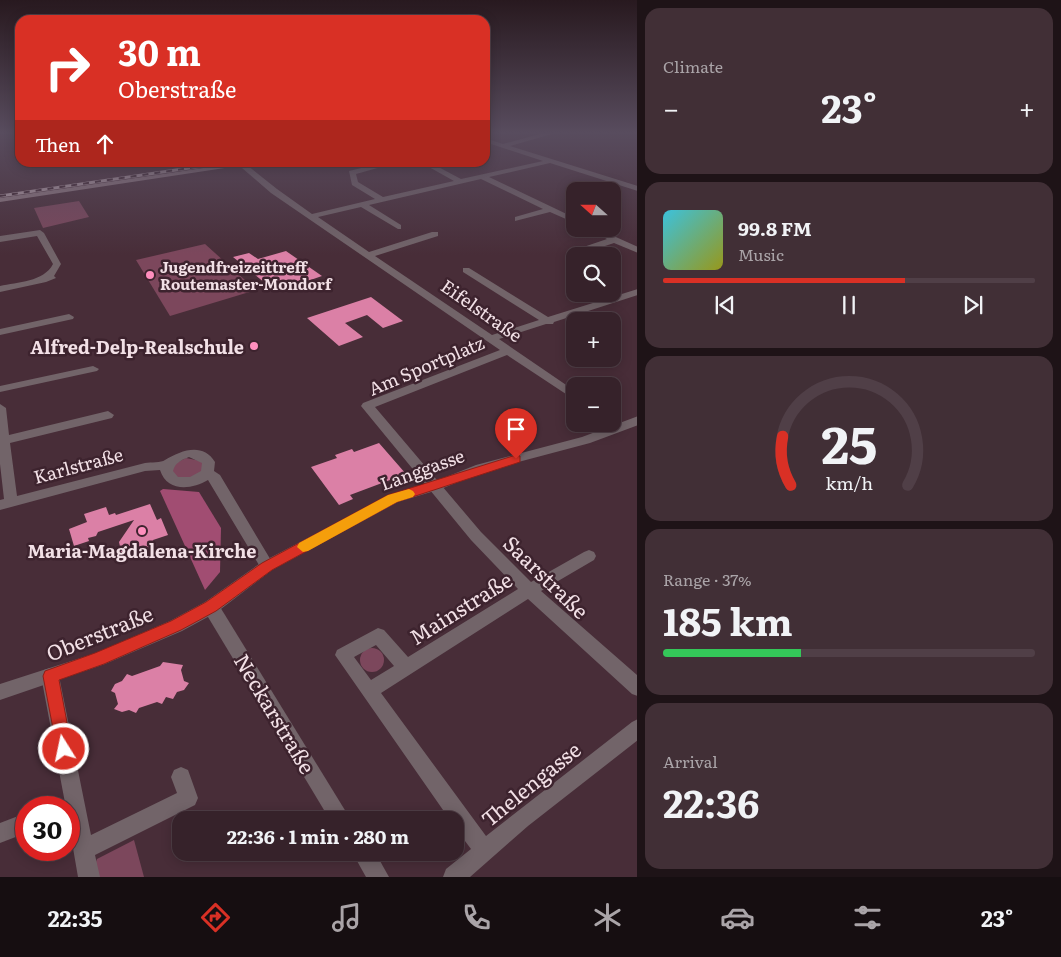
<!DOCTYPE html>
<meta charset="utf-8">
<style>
:root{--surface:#36222a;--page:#412f36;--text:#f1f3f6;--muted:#aaa4a8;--line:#503f47;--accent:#d93025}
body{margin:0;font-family:Literata,serif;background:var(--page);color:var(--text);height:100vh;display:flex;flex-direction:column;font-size:19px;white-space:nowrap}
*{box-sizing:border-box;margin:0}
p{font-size:16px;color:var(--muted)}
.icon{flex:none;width:28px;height:28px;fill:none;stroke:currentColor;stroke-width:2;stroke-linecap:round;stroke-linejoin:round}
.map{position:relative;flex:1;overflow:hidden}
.details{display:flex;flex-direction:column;gap:8px;padding:8px;background:#1e1317;width:424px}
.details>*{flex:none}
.hud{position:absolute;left:15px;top:15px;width:475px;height:152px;border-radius:15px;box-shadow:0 2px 12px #0003,0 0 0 1px var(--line);background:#d93025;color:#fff;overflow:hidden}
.needle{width:32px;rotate:291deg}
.fabs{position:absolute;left:566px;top:182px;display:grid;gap:10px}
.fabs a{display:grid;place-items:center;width:55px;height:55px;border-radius:10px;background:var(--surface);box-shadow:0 2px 12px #0003,0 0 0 1px var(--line);font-size:25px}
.speed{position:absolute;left:15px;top:796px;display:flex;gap:10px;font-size:25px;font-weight:700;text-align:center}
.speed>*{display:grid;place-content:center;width:65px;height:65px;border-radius:50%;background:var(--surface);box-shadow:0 2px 12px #0003,0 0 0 1px var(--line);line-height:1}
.speed .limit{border:8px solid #d22;background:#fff;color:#111}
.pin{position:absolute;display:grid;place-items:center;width:42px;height:42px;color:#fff;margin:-51px -21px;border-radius:50% 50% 50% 0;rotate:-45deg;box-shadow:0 0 5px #0007}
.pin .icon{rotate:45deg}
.me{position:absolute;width:55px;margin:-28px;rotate:350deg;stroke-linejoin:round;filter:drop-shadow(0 0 4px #0008)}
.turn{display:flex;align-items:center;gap:18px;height:105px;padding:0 20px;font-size:22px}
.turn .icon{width:65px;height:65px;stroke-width:2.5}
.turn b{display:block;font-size:35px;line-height:42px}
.then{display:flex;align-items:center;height:48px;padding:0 20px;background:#0003;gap:10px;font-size:19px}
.big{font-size:38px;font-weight:700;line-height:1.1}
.details .card{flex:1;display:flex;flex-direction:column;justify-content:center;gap:8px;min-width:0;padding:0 18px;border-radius:15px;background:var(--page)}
.details .dial{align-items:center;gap:0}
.dial svg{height:130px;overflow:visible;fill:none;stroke:var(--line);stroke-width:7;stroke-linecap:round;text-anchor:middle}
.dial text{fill:var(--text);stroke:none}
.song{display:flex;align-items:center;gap:15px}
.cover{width:60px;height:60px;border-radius:8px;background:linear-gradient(135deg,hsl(190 70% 55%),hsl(60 70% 35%))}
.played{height:5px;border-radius:2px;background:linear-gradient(90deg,var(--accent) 65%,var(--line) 65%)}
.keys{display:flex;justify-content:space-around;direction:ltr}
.heat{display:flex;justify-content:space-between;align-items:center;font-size:28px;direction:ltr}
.charge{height:8px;border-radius:4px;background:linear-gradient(90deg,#34c759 37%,var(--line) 0)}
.trip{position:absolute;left:172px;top:811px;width:292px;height:50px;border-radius:15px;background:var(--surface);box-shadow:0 2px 12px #0003,0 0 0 1px var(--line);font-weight:700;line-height:50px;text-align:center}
.menu{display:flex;height:80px;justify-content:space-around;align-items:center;background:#160e11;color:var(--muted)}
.menu .icon{width:35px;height:35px}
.menu .selected{color:var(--accent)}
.menu b{font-size:22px;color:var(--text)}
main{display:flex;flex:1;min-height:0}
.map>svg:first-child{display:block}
</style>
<main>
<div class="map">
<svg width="638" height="877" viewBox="0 0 638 877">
<rect width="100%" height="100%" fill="#482d38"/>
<g fill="#7c475c">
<path d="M 79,201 L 89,217 L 43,228 L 34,208 Z"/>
<path d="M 205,244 L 256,290 L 170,316 L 136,260 Z"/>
<path d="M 186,458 L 201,461 L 203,464 L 202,472 L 194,478 L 178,478 L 172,473 L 172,465 Z"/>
<circle cx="372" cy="660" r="12"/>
<path d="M 134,840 L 144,877 L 96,877 L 94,868 L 97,859 Z"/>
</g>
<path fill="#a14d72" d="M 163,489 L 199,492 L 221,528 L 220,572 L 205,590 L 160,491 Z"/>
<g fill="#db80a6">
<path d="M 286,251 L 322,276 L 276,292 L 233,257 L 249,253 L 258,259 Z"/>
<path d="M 371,297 L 403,321 L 383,328 L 367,315 L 345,323 L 363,337 L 339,346 L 307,318 Z"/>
<path d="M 379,443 L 406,474 L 350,495 L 353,499 L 339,505 L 311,467 L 337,458 L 335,455 L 352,449 L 354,452 Z"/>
<path d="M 150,504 L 157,520 L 161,518 L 168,535 L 153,540 L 156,548 L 123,560 L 119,542 L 134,520 L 98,532 L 96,536 L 88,538 L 89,541 L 74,546 L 69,529 L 87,522 L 84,514 L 106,507 L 109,515 L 115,513 L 116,515 Z"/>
<path d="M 163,662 L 183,665 L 181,670 L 184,681 L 189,683 L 184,690 L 177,692 L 173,699 L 166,697 L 162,704 L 157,702 L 139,708 L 136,713 L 129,710 L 122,712 L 114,709 L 118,704 L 115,693 L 111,691 L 115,684 L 122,681 L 127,674 L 132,676 L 160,666 Z"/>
</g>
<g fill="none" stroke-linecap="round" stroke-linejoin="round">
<g fill="#726469" fill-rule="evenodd">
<path d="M 547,132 L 559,132 L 510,146 L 638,186 L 638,191 L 550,163 L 489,177 L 575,218 L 575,223 L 550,212 L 515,221 L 515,217 L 543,209 L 481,179 L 369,205 L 401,225 L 401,229 L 398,229 L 361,207 L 318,217 L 369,252 L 432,232 L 438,232 L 438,236 L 375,256 L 492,335 L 539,320 L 463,272 L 463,268 L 469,268 L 548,317 L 638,289 L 638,295 L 554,322 L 553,324 L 546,324 L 499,339 L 575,391 L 575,400 L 507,355 L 375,407 L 481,532 L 531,582 L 584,552 L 589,550 L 594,552 L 596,556 L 594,560 L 541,591 L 638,676 L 638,696 L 632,694 L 528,599 L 381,693 L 486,836 L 632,722 L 638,719 L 638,740 L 528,826 L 470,877 L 443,877 L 446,869 L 471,849 L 456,829 L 456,820 L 450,820 L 335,655 L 337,650 L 378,628 L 384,630 L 408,657 L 518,589 L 471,540 L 361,406 L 363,403 L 500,350 L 271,193 L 235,162 L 243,162 L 277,189 L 312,214 L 375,199 L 352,185 L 349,171 L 386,162 L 399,162 L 356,174 L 358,182 L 383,197 L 454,181 L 420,162 L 429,162 L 461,179 L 543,161 L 485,142 L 485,138 L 503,144 ZM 376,645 L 394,666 L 371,680 L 354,657 Z"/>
<path d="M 632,132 L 638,132 L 638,135 Z"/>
<path d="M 588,229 L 598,229 L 638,247 L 638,253 L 614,243 L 572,257 L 566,257 L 566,253 L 607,239 Z"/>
<path d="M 40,230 L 44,233 L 61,264 L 54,276 L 56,278 L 46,282 L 0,292 L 0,286 C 17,282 44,282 53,264 L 37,236 L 0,242 L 0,236 Z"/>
<path d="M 69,314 L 74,317 L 73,319 L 0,335 L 0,329 Z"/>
<path d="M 93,366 L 99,369 L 97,371 L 0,392 L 0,386 Z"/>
<path d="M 0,404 L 6,408 L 9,435 L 108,411 L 114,415 L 112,418 L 10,443 L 17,496 L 145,463 C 151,462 161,463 165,460 C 181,450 203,442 215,462 L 214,471 L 220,475 L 272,562 L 275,566 L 272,570 L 267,572 L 262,570 L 208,480 C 191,490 167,492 160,470 L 145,471 L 0,510 L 0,500 L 4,499 L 0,464 ZM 189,457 L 202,463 L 201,471 L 190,477 L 178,477 L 173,471 C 175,463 181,460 189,457 Z"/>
<path d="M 211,600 L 217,602 L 351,820 L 330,820 L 205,612 L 203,607 L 205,602 Z"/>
<path d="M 50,668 L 56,670 L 59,676 L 91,835 L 177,793 L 171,777 L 174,770 L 181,767 L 188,770 L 198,798 L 195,805 L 95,855 L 100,877 L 78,877 L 69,825 L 69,808 L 66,808 L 41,676 L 44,670 Z"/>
<path d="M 26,813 L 26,833 L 0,843 L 0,823 Z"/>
<path d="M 352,852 L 375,852 L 389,877 L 366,877 Z"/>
</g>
<path fill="#726469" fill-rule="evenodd" d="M 638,416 L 638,425 L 590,443 L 485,471 L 441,489 L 398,502 L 272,570 L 217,612 L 182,631 L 105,664 L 0,700 L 0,684 L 96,653 L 170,621 L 205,602 L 262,562 L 388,496 L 431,483 L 476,465 L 582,437 Z"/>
<path fill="#937d85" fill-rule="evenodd" d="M 244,162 L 265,162 L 0,202 L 0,198 Z"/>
<g stroke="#baa5ad" stroke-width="3">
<path id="rail" d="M 0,196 L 230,162"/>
</g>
<use href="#rail" stroke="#3d232e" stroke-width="2" stroke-dasharray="6" stroke-linecap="butt"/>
</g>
<linearGradient id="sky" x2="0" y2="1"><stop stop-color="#28191f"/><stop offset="0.52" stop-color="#584c5e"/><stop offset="1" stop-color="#584c5e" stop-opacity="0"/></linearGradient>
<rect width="638" height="255" fill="url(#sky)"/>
<path fill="#d93025" stroke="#8d1f18" d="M 516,455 L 520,456 L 520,462 L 397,502 L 272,570 L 216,611 L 181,630 L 104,664 L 59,680 L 72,749 L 70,755 L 64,758 L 58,755 L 43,676 L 45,671 L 95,653 L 171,621 L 206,602 L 262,563 L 388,495 Z"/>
<path fill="#f59e0b" d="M 409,489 L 413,491 L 415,494 L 413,497 L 397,502 L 308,551 L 303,552 L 297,547 L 299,543 L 388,495 Z"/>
<g fill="#fe8ebd" stroke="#3d232e" stroke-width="2">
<circle cx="150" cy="275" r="5"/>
<circle cx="254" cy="346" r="5"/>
<circle cx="142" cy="531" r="5"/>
</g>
<g text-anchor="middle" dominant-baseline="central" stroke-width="5" stroke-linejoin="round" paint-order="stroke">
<g font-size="15" font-weight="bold" fill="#f2e0e6" stroke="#3d232e" text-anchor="start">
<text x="160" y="266">Jugendfreizeittreff<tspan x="160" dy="17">Routemaster-Mondorf</tspan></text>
</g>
<g font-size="18" fill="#f2e0e6" stroke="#3d232e">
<text transform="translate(482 310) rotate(35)">Eifelstraße</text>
<text transform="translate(426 365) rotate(-23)">Am Sportplatz</text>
<text transform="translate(78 465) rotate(-15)">Karlstraße</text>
<text transform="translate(422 469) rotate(-20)">Langgasse</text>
</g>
<g font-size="18" font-weight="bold" fill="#f2e0e6" stroke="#3d232e" text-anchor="end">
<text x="244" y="346">Alfred-Delp-Realschule</text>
<text x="142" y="550" text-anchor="middle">Maria-Magdalena-Kirche</text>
</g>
<g font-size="21" fill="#f2e0e6" stroke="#3d232e">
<text transform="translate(547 576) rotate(44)">Saarstraße</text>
<text transform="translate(460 607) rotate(-32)">Mainstraße</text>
<text transform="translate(99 632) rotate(-22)">Oberstraße</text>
<text transform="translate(276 713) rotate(59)">Neckarstraße</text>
<text transform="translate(530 783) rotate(-39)">Thelengasse</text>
</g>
</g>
</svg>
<div class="fabs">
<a><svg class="needle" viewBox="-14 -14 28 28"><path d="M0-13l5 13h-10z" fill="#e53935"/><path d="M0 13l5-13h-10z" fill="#aaa4a8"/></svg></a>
<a><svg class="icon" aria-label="search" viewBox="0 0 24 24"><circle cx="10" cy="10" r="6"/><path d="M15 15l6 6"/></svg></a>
<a>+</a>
<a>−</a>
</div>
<div class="speed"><div class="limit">30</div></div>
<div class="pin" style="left:516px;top:459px;background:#d93025"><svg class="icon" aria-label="arrive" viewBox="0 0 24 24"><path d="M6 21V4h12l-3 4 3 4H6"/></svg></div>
<svg class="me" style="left:64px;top:749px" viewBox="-20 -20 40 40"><circle r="17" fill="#d93025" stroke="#fff" stroke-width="3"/><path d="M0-11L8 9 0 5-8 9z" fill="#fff"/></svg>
<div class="trip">22:36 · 1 min · 280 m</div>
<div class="hud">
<div class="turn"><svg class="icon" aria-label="right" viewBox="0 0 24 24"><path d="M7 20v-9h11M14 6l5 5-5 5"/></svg><div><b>30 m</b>Oberstraße</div></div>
<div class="then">Then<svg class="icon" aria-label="ahead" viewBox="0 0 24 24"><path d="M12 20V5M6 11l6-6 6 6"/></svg></div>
</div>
</div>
<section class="details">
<div class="card"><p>Climate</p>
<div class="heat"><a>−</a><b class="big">23°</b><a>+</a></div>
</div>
<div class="card">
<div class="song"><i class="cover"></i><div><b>99.8 FM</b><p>Music</p></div></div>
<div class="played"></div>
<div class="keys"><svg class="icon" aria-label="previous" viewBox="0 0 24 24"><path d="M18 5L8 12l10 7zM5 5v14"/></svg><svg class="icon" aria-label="pause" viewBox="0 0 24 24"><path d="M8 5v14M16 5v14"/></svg><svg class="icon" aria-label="next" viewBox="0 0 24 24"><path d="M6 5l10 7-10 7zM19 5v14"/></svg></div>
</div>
<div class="card dial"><svg viewBox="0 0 100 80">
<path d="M14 69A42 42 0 1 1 86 69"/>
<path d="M14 69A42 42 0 0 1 9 39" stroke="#d93025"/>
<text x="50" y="56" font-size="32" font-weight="700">25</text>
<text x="50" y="72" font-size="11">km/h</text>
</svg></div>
<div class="card"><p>Range · 37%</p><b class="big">185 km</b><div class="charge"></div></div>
<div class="card"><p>Arrival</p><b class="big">22:36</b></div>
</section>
</main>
<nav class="menu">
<b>22:35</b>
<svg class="icon selected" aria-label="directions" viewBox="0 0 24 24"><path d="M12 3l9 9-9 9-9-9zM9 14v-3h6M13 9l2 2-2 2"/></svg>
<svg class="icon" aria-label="music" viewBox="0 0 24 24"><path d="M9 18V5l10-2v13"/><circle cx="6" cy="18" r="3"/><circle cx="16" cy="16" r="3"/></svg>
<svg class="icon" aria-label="phone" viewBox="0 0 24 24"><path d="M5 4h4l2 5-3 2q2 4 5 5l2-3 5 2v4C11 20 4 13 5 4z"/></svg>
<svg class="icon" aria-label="climate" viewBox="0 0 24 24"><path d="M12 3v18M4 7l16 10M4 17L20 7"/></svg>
<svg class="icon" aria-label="car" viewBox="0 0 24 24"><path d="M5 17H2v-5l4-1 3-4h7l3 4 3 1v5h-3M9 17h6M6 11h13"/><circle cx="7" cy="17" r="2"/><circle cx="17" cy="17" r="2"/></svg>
<svg class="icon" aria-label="filters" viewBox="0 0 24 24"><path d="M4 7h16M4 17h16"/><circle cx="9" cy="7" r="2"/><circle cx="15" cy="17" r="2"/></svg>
<b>23°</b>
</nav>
